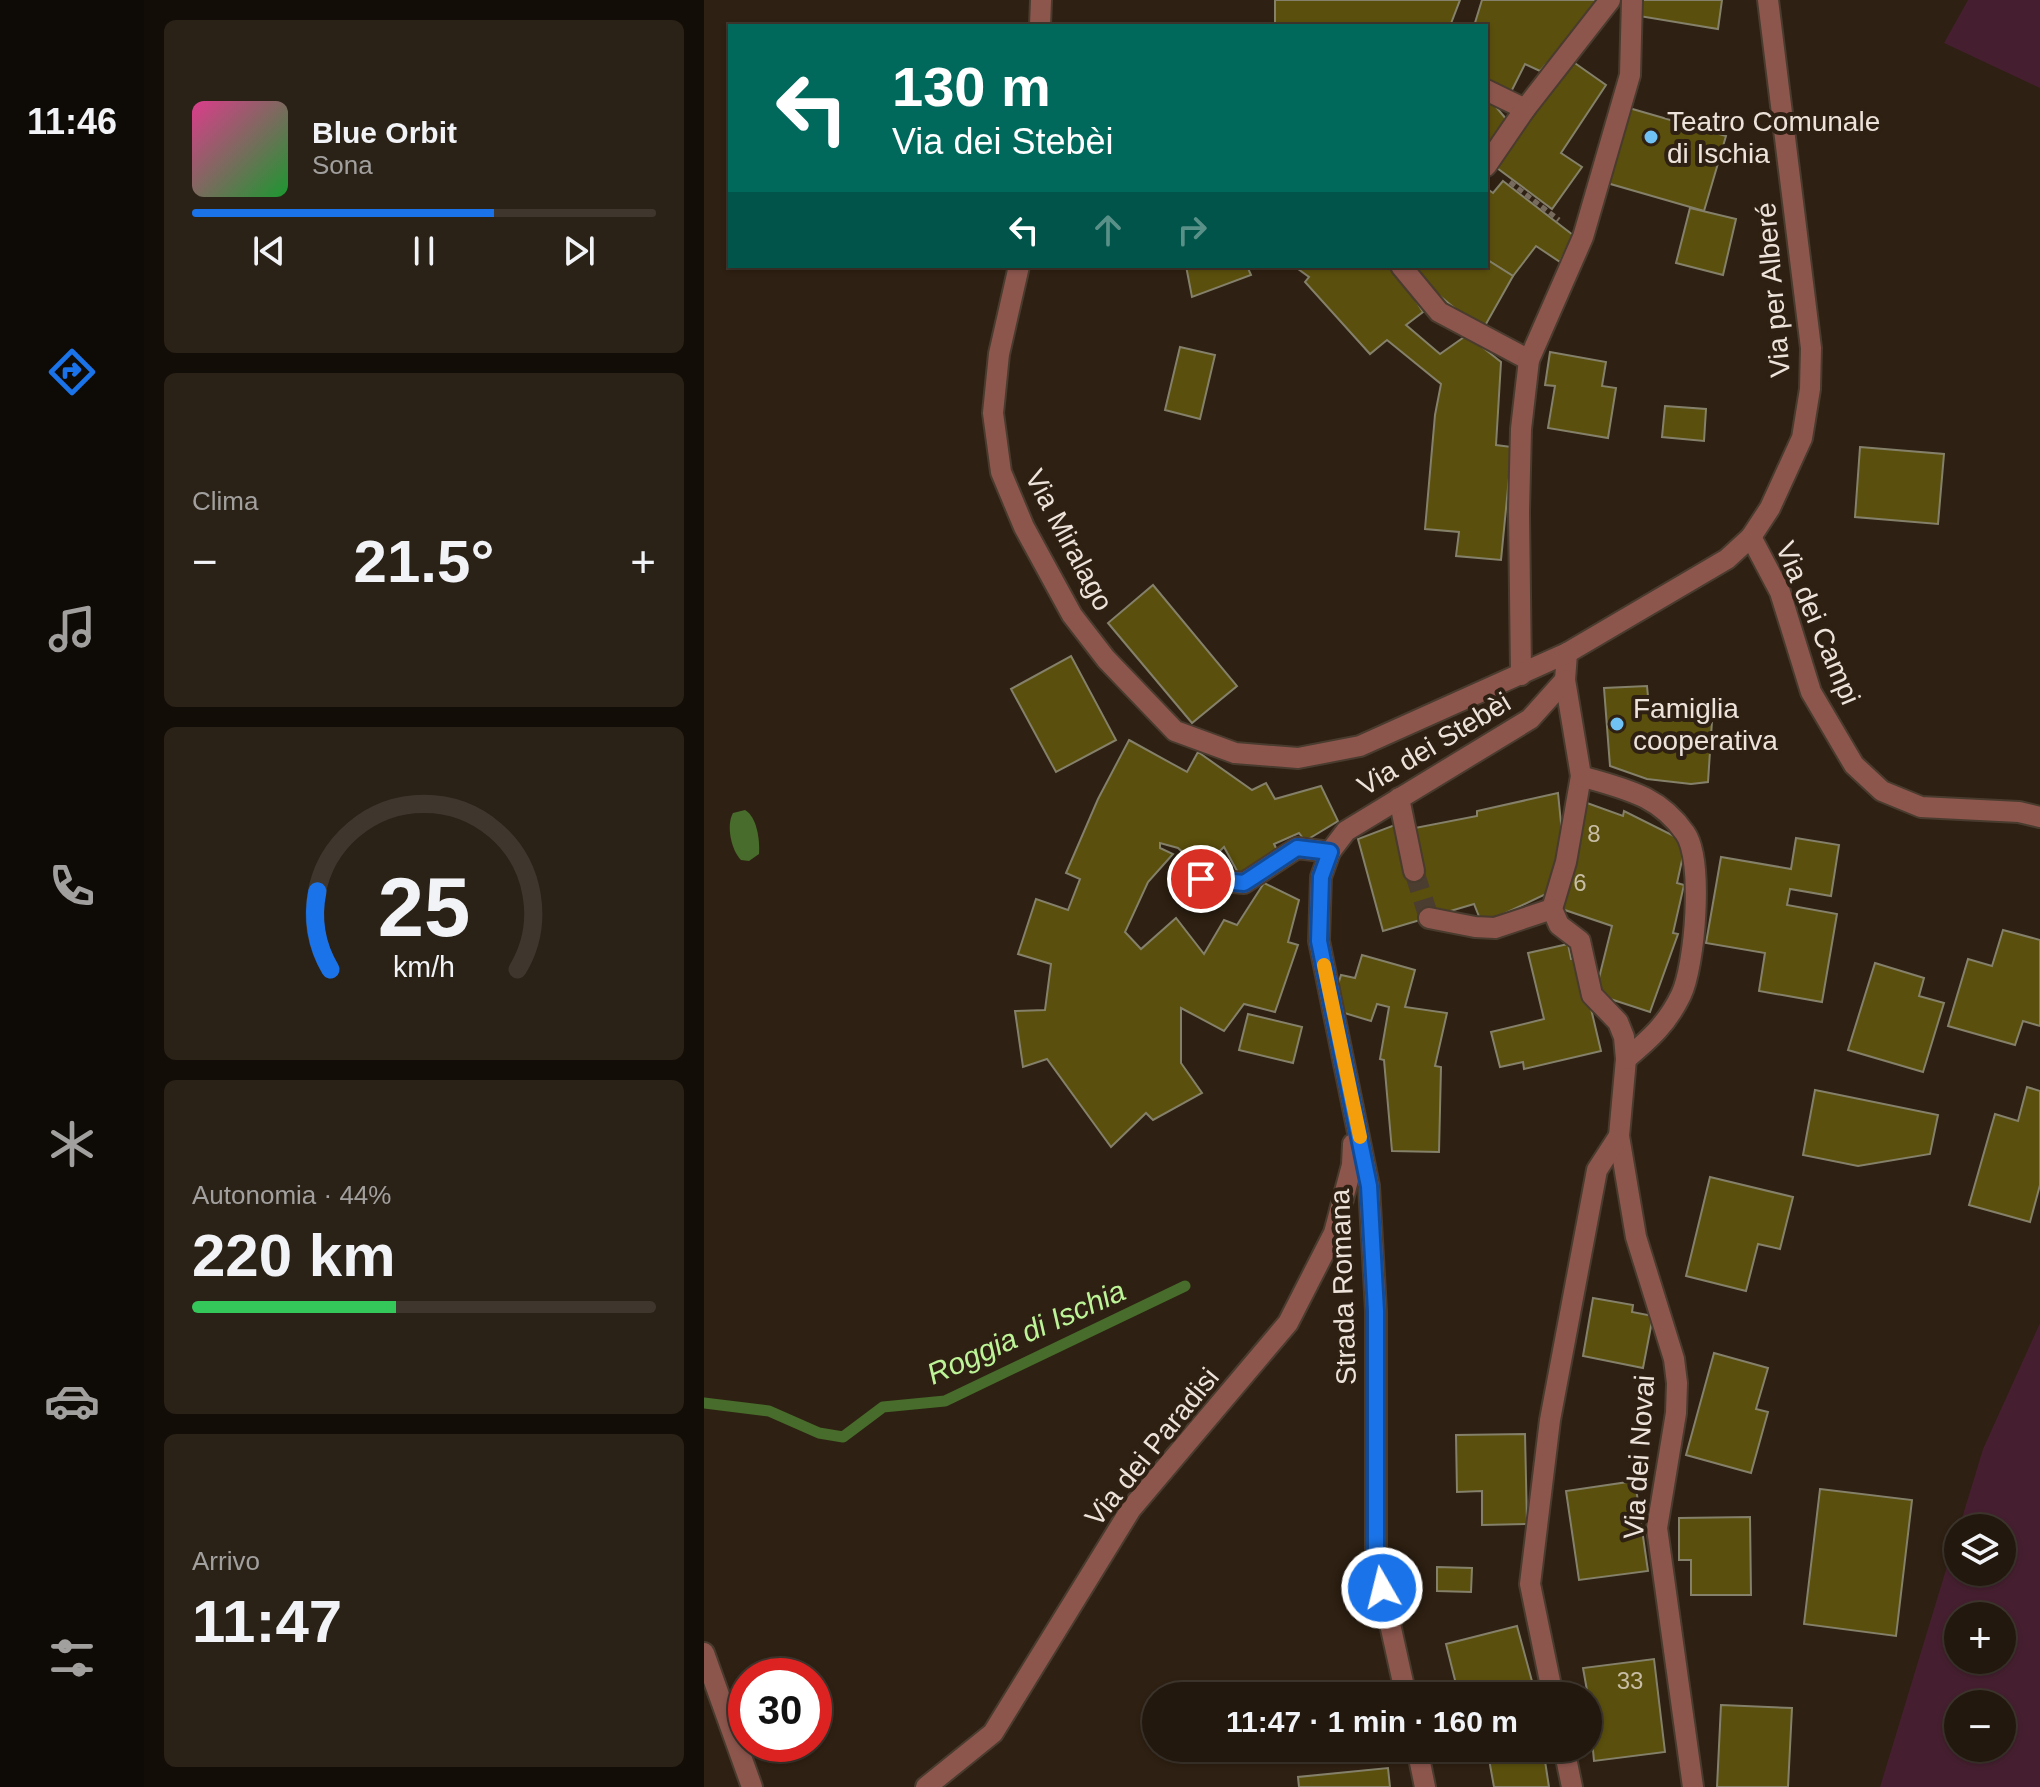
<!DOCTYPE html>
<html lang="it">
<meta charset="utf-8">
<style>
:root{--surface:#22180e;--page:#2a2117;--text:#f1f3f6;--muted:#a2a09e;--line:#3f372e;--accent:#1a73e8}
body{margin:0;font-family:Arial,sans-serif;background:var(--page);color:var(--text);height:100vh;display:flex;flex-direction:column;font-size:30px;white-space:nowrap}
*{box-sizing:border-box;margin:0}
p{font-size:26px;color:var(--muted)}
.icon{flex:none;width:44px;height:44px;fill:none;stroke:currentColor;stroke-width:2;stroke-linecap:round;stroke-linejoin:round}
.map{position:relative;flex:1;overflow:hidden}
.drawer{display:flex;flex-direction:column;gap:20px;padding:20px;background:#130d08;width:560px}
.drawer>*{flex:none}
.top-card{position:absolute;left:24px;top:24px;width:760px;height:244px;border-radius:0px;box-shadow:0 2px 6px #0004,0 0 0 2px var(--line);background:#00695c;color:#fff;overflow:hidden}
.tools{position:absolute;left:1240px;top:1514px;display:grid;gap:16px}
.tools a{display:grid;place-items:center;width:72px;height:72px;border-radius:50%;background:var(--surface);box-shadow:0 2px 6px #0004,0 0 0 2px var(--line);font-size:40px}
.speed{position:absolute;left:24px;top:1658px;display:flex;gap:16px;font-size:40px;font-weight:700;text-align:center}
.speed>*{display:grid;place-content:center;width:104px;height:104px;border-radius:50%;background:var(--surface);box-shadow:0 2px 6px #0004,0 0 0 2px var(--line);line-height:1}
.speed .limit{border:12px solid #d22;background:#fff;color:#111}
.pin{position:absolute;display:grid;place-items:center;width:68px;height:68px;color:#fff;margin:-34px;border:4px solid #fff;border-radius:50%;box-shadow:0 2px 8px #0007}
.me{position:absolute;width:88px;margin:-44px;rotate:352deg;stroke-linejoin:round;filter:drop-shadow(0 0 6px #0008)}
.turn{display:flex;align-items:center;gap:28px;height:168px;padding:0 32px;font-size:36px}
.turn .icon{width:104px;height:104px;stroke-width:2.5}
.turn b{display:block;font-size:56px;line-height:68px}
.lanes{display:flex;align-items:center;height:76px;padding:0 32px;background:#0003;justify-content:center;gap:40px;direction:ltr}
.lanes .off{opacity:.35}
.big{font-size:60px;font-weight:700;line-height:1.1}
.drawer .tile{flex:1;display:flex;flex-direction:column;justify-content:center;gap:12px;min-width:0;padding:0 28px;border-radius:12px;background:var(--page)}
.drawer .dial{align-items:center;gap:0}
.dial svg{height:208px;overflow:visible;fill:none;stroke:var(--line);stroke-width:7;stroke-linecap:round;text-anchor:middle}
.dial text{fill:var(--text);stroke:none}
.song{display:flex;align-items:center;gap:24px}
.cover{width:96px;height:96px;border-radius:12px;background:linear-gradient(135deg,hsl(330 70% 55%),hsl(130 70% 35%))}
.played{height:8px;border-radius:4px;background:linear-gradient(90deg,var(--accent) 65%,var(--line) 65%)}
.keys{display:flex;justify-content:space-around;direction:ltr}
.heat{display:flex;justify-content:space-between;align-items:center;font-size:44px;direction:ltr}
.charge{height:12px;border-radius:6px;background:linear-gradient(90deg,#34c759 44%,var(--line) 0)}
.trip{position:absolute;left:438px;top:1682px;width:460px;height:80px;border-radius:40px;background:var(--surface);box-shadow:0 2px 6px #0004,0 0 0 2px var(--line);font-weight:700;line-height:80px;text-align:center}
main{display:flex;flex:1;min-height:0}
.menu{display:flex;flex-direction:column;width:144px;justify-content:space-around;align-items:center;background:#0e0a06;color:var(--muted)}
.menu .icon{width:56px;height:56px}
.menu .current{color:var(--accent)}
.menu b{font-size:36px;color:var(--text)}
.map>svg:first-child{display:block}
</style>
<main>
<nav class="menu">
<b>11:46</b>
<svg class="icon current" aria-label="directions" viewBox="0 0 24 24"><path d="M12 3l9 9-9 9-9-9zM9 14v-3h6M13 9l2 2-2 2"/></svg>
<svg class="icon" aria-label="music" viewBox="0 0 24 24"><path d="M9 18V5l10-2v13"/><circle cx="6" cy="18" r="3"/><circle cx="16" cy="16" r="3"/></svg>
<svg class="icon" aria-label="phone" viewBox="0 0 24 24"><path d="M5 4h4l2 5-3 2q2 4 5 5l2-3 5 2v4C11 20 4 13 5 4z"/></svg>
<svg class="icon" aria-label="climate" viewBox="0 0 24 24"><path d="M12 3v18M4 7l16 10M4 17L20 7"/></svg>
<svg class="icon" aria-label="car" viewBox="0 0 24 24"><path d="M5 17H2v-5l4-1 3-4h7l3 4 3 1v5h-3M9 17h6M6 11h13"/><circle cx="7" cy="17" r="2"/><circle cx="17" cy="17" r="2"/></svg>
<svg class="icon" aria-label="filters" viewBox="0 0 24 24"><path d="M4 7h16M4 17h16"/><circle cx="9" cy="7" r="2"/><circle cx="15" cy="17" r="2"/></svg>
</nav>
<section class="drawer">
<div class="tile">
<div class="song"><i class="cover"></i><div><b>Blue Orbit</b><p>Sona</p></div></div>
<div class="played"></div>
<div class="keys"><svg class="icon" aria-label="previous" viewBox="0 0 24 24"><path d="M18 5L8 12l10 7zM5 5v14"/></svg><svg class="icon" aria-label="pause" viewBox="0 0 24 24"><path d="M8 5v14M16 5v14"/></svg><svg class="icon" aria-label="next" viewBox="0 0 24 24"><path d="M6 5l10 7-10 7zM19 5v14"/></svg></div>
</div>
<div class="tile"><p>Clima</p>
<div class="heat"><a>−</a><b class="big">21.5°</b><a>+</a></div>
</div>
<div class="tile dial"><svg viewBox="0 0 100 80">
<path d="M14 69A42 42 0 1 1 86 69"/>
<path d="M14 69A42 42 0 0 1 9 39" stroke="#1a73e8"/>
<text x="50" y="56" font-size="32" font-weight="700">25</text>
<text x="50" y="72" font-size="11">km/h</text>
</svg></div>
<div class="tile"><p>Autonomia · 44%</p><b class="big">220 km</b><div class="charge"></div></div>
<div class="tile"><p>Arrivo</p><b class="big">11:47</b></div>
</section>
<div class="map">
<svg width="1336" height="1787" viewBox="0 0 1336 1787">
<rect width="100%" height="100%" fill="#2e2012"/>
<g fill="#451f2f" fill-rule="evenodd">
<path d="M 1264,0 L 1336,0 L 1336,88 L 1240,43 Z"/>
<path d="M 1336,1323 L 1336,1787 L 1176,1787 L 1254,1530 L 1254,1572 L 1298,1572 L 1298,1528 L 1255,1528 L 1279,1449 ZM 1254,1616 L 1298,1616 L 1298,1660 L 1254,1660 ZM 1254,1704 L 1298,1704 L 1298,1748 L 1254,1748 Z"/>
</g>
<path fill="#476c2b" d="M 41,810 C 53,817 56,840 55,854 L 45,861 L 37,860 C 27,850 22,825 29,813 Z"/>
<g fill="none" stroke-linecap="round" stroke-linejoin="round">
<path stroke="#476c2b" stroke-width="11" d="M 0,1403 L 65,1411 L 115,1433 L 139,1437 L 179,1407 L 241,1401 L 481,1286"/>
</g>
<g fill="#5a4f0c" stroke="#84806a" stroke-width="2">
<path d="M 571,0 L 756,0 L 746,26 L 571,26 Z"/>
<path d="M 778,0 L 894,0 L 888,14 L 836,71 L 821,64 L 805,96 L 782,86 L 782,26 L 770,26 Z"/>
<path d="M 937,0 L 1018,0 L 1014,29 L 935,16 Z"/>
<path d="M 865,59 L 902,85 L 857,153 L 878,167 L 848,209 L 793,168 Z"/>
<path d="M 782,95 L 808,126 L 782,148 Z"/>
<path d="M 925,108 L 1022,136 L 1000,211 L 903,183 Z"/>
<path d="M 799,181 L 869,235 L 856,262 L 832,246 L 809,276 L 782,259 L 782,188 L 789,193 Z"/>
<path d="M 986,208 L 1032,219 L 1019,275 L 972,263 Z"/>
<path d="M 782,259 L 809,276 L 778,331 L 700,266 L 782,266 Z"/>
<path d="M 482,266 L 543,266 L 547,275 L 488,297 Z"/>
<path d="M 590,266 L 690,266 L 719,312 L 702,325 L 736,354 L 763,335 L 797,362 L 792,445 L 808,447 L 797,560 L 752,556 L 755,532 L 721,529 L 731,415 L 737,384 L 683,340 L 666,354 L 601,282 L 605,277 Z"/>
<path d="M 476,347 L 511,355 L 496,419 L 461,410 Z"/>
<path d="M 846,352 L 902,362 L 898,386 L 912,388 L 904,438 L 844,428 L 851,386 L 841,385 Z"/>
<path d="M 961,406 L 1002,409 L 1000,441 L 958,437 Z"/>
<path d="M 1156,447 L 1240,454 L 1234,524 L 1151,517 Z"/>
<path d="M 449,585 L 533,686 L 488,723 L 404,623 Z"/>
<path d="M 367,656 L 412,740 L 352,772 L 307,689 Z"/>
<path d="M 943,686 L 945,707 L 1008,721 L 1004,782 L 987,784 L 943,779 L 906,766 L 900,688 Z"/>
<path d="M 425,740 L 483,772 L 494,752 L 548,790 L 562,783 L 571,799 L 617,786 L 634,821 L 601,841 L 595,833 L 570,844 L 576,856 L 538,880 L 520,847 L 497,869 L 474,848 L 456,843 L 456,848 L 469,854 L 444,882 L 421,932 L 437,949 L 472,918 L 500,954 L 520,920 L 533,925 L 560,883 L 595,900 L 584,942 L 594,945 L 571,1012 L 540,1004 L 520,1031 L 477,1008 L 477,1063 L 498,1093 L 449,1120 L 442,1113 L 407,1147 L 343,1059 L 319,1067 L 311,1011 L 341,1010 L 347,964 L 314,954 L 332,899 L 364,910 L 376,879 L 362,873 L 394,799 Z"/>
<path d="M 854,793 L 861,863 L 844,893 L 778,924 L 770,904 L 679,931 L 654,839 L 696,823 L 706,829 L 773,816 L 773,811 Z"/>
<path d="M 883,803 L 919,816 L 920,811 L 982,842 L 973,883 L 980,885 L 969,933 L 974,934 L 946,1012 L 891,994 L 908,926 L 852,907 Z"/>
<path d="M 1092,838 L 1135,845 L 1127,896 L 1086,889 L 1083,905 L 1133,914 L 1118,1002 L 1055,991 L 1061,953 L 1002,943 L 1017,857 L 1087,869 Z"/>
<path d="M 1299,930 L 1336,940 L 1336,1026 L 1319,1021 L 1311,1045 L 1244,1026 L 1264,959 L 1288,966 Z"/>
<path d="M 864,944 L 867,959 L 875,958 L 897,1051 L 820,1069 L 819,1062 L 796,1067 L 787,1032 L 840,1019 L 824,953 Z"/>
<path d="M 658,955 L 711,970 L 701,1007 L 743,1013 L 731,1066 L 737,1067 L 735,1152 L 688,1151 L 680,1060 L 676,1059 L 685,1007 L 673,1004 L 667,1021 L 637,1012 L 631,995 L 637,975 L 651,978 Z"/>
<path d="M 1171,963 L 1220,978 L 1215,996 L 1240,1003 L 1219,1072 L 1144,1050 Z"/>
<path d="M 544,1014 L 598,1027 L 589,1063 L 535,1050 Z"/>
<path d="M 1323,1087 L 1336,1091 L 1336,1185 L 1326,1222 L 1265,1205 L 1291,1114 L 1314,1121 Z"/>
<path d="M 1111,1090 L 1234,1115 L 1226,1154 L 1154,1166 L 1099,1155 Z"/>
<path d="M 1006,1177 L 1089,1197 L 1076,1249 L 1054,1244 L 1042,1291 L 982,1276 Z"/>
<path d="M 889,1298 L 929,1305 L 928,1312 L 949,1316 L 939,1368 L 879,1356 Z"/>
<path d="M 1010,1353 L 1064,1368 L 1052,1409 L 1064,1412 L 1047,1473 L 982,1455 Z"/>
<path d="M 821,1434 L 823,1524 L 778,1525 L 778,1491 L 753,1492 L 752,1435 Z"/>
<path d="M 931,1481 L 944,1571 L 875,1580 L 862,1491 Z"/>
<path d="M 1116,1489 L 1208,1500 L 1192,1636 L 1100,1624 Z"/>
<path d="M 1046,1517 L 1047,1595 L 987,1595 L 987,1560 L 975,1560 L 975,1518 Z"/>
<path d="M 733,1567 L 768,1568 L 767,1592 L 733,1591 Z"/>
<path d="M 813,1626 L 832,1696 L 755,1696 L 742,1644 Z"/>
<path d="M 950,1659 L 961,1752 L 890,1761 L 884,1696 L 879,1668 Z"/>
<path d="M 1017,1705 L 1088,1708 L 1084,1787 L 1013,1787 Z"/>
<path d="M 783,1748 L 839,1748 L 845,1787 L 790,1787 Z"/>
<path d="M 684,1768 L 686,1787 L 595,1787 L 594,1777 Z"/>
</g>
<g fill="none" stroke-linecap="round" stroke-linejoin="round">
<path stroke="#4b3d30" stroke-width="20" stroke-dasharray="20 10" stroke-linecap="butt" d="M 710,871 L 725,918"/>
<g stroke="#493b2e" stroke-width="24">
<g id="minor">
<path d="M 782,90 L 821,109"/>
<path d="M 782,166 L 821,109 L 906,0"/>
<path d="M 697,266 L 735,312 L 825,360"/>
<path d="M 1047,537 L 1076,592 L 1107,692 L 1150,765 L 1178,791 L 1217,807 L 1315,812 L 1336,817"/>
<path d="M 863,653 L 861,680 L 877,776 L 862,862 L 848,909 L 855,925 L 876,941 L 888,995 L 914,1022 L 920,1037 L 922,1059 L 915,1136 L 932,1237 L 970,1359 L 973,1383 L 972,1413 L 953,1528 L 989,1787"/>
<path d="M 817,675 L 815,512 L 817,429 L 825,360 L 879,237 L 926,75 L 928,0"/>
<path d="M 877,776 C 919,789 954,794 981,833 C 1000,859 991,966 977,995 C 963,1024 946,1039 922,1059"/>
<path d="M 695,798 L 710,871"/>
<path d="M 476,877 L 540,883 L 593,848 L 626,852"/>
<path d="M 725,918 L 771,927 L 791,928 L 848,909"/>
<path d="M 0,1653 L 48,1787"/>
<path d="M 702,1696 L 672,1561 L 672,1311 L 665,1186 L 615,941 L 617,877 L 626,852 L 642,831 L 826,719 L 861,680"/>
<path d="M 849,1696 L 826,1584 L 846,1420 L 893,1170 L 915,1136"/>
<path d="M 713,1748 L 721,1787"/>
<path d="M 860,1748 L 868,1787"/>
<path d="M 222,1787 L 289,1733 L 427,1509 L 584,1323 L 630,1233 L 648,1165 L 649,1144"/>
</g>
</g>
<g stroke="#493b2e" stroke-width="24">
<g id="tertiary">
<path d="M 336,26 L 337,0"/>
<path d="M 315,266 L 295,354 L 289,413 L 297,472 L 320,527 L 368,615 L 402,659 L 471,731 L 531,753 L 594,758 L 656,746 L 863,653 L 1023,559 L 1047,537 L 1066,508 L 1098,438 L 1106,389 L 1107,348 L 1064,0"/>
</g>
</g>
<path stroke="#776b5e" stroke-width="5" stroke-dasharray="6 4" stroke-linecap="butt" d="M 806,182 L 855,220"/>
<use href="#minor" stroke="#8c564d" stroke-width="20"/>
<use href="#tertiary" stroke="#8c564d" stroke-width="20"/>
</g>
<g fill="none" stroke-linecap="round" stroke-linejoin="round">
<g stroke="#114b97" stroke-width="20">
<path id="route" d="M 497,879 L 540,883 L 593,848 L 626,852 L 617,877 L 615,941 L 665,1186 L 672,1311 L 672,1561 L 678,1588"/>
</g>
<use href="#route" stroke="#1a73e8" stroke-width="14"/>
<path stroke="#f59e0b" stroke-width="14" d="M 620,965 L 656,1137"/>
</g>
<g fill="#70c2f4" stroke="#2e2012" stroke-width="3">
<circle cx="947" cy="137" r="8"/>
<circle cx="913" cy="724" r="8"/>
</g>
<g text-anchor="middle" dominant-baseline="central" stroke-width="8" stroke-linejoin="round" paint-order="stroke">
<g font-size="24" fill="#c8bea6">
<text x="890" y="833">8</text>
<text x="876" y="882">6</text>
<text x="926" y="1680">33</text>
</g>
<g font-size="28" fill="#ede3da" stroke="#2e2012" text-anchor="start">
<text x="963" y="121">Teatro Comunale<tspan x="963" dy="32">di Ischia</tspan></text>
<text x="929" y="708">Famiglia<tspan x="929" dy="32">cooperativa</tspan></text>
</g>
<g font-size="28" fill="#ede3da" stroke="#2e2012">
<text transform="translate(1069 290) rotate(-95)">Via per Alberé</text>
<text transform="translate(365 540) rotate(62)">Via Miralago</text>
<text transform="translate(1114 623) rotate(67)">Via dei Campi</text>
<text transform="translate(730 744) rotate(-31)">Via dei Stebèi</text>
<text transform="translate(639 1287) rotate(-92)">Strada Romana</text>
<text transform="translate(448 1447) rotate(-51)">Via dei Paradisi</text>
<text transform="translate(935 1457) rotate(-86)">Via dei Novai</text>
</g>
<g font-size="30" font-style="italic" fill="#bdf498" stroke="#2e2012">
<text transform="translate(322 1332) rotate(-24)">Roggia di Ischia</text>
</g>
</g>
</svg>
<div class="tools">
<a><svg class="icon" aria-label="layers" viewBox="0 0 24 24"><path d="M12 4l9 5-9 5-9-5zM3 14l9 5 9-5"/></svg></a>
<a>+</a>
<a>−</a>
</div>
<div class="speed"><div class="limit">30</div></div>
<div class="pin" style="left:497px;top:879px;background:#d93025"><svg class="icon" aria-label="arrive" viewBox="0 0 24 24"><path d="M6 21V4h12l-3 4 3 4H6"/></svg></div>
<svg class="me" style="left:678px;top:1588px" viewBox="-20 -20 40 40"><circle r="17" fill="#1a73e8" stroke="#fff" stroke-width="3"/><path d="M0-11L8 9 0 5-8 9z" fill="#fff"/></svg>
<div class="trip">11:47 · 1 min · 160 m</div>
<div class="top-card">
<div class="turn"><svg class="icon" aria-label="left" viewBox="0 0 24 24"><path d="M17 20v-9H6M10 6l-5 5 5 5"/></svg><div><b>130 m</b>Via dei Stebèi</div></div>
<div class="lanes"><svg class="icon" aria-label="left" viewBox="0 0 24 24"><path d="M17 20v-9H6M10 6l-5 5 5 5"/></svg><svg class="icon off" aria-label="ahead" viewBox="0 0 24 24"><path d="M12 20V5M6 11l6-6 6 6"/></svg><svg class="icon off" aria-label="right" viewBox="0 0 24 24"><path d="M7 20v-9h11M14 6l5 5-5 5"/></svg></div>
</div>
</div>
</main>
